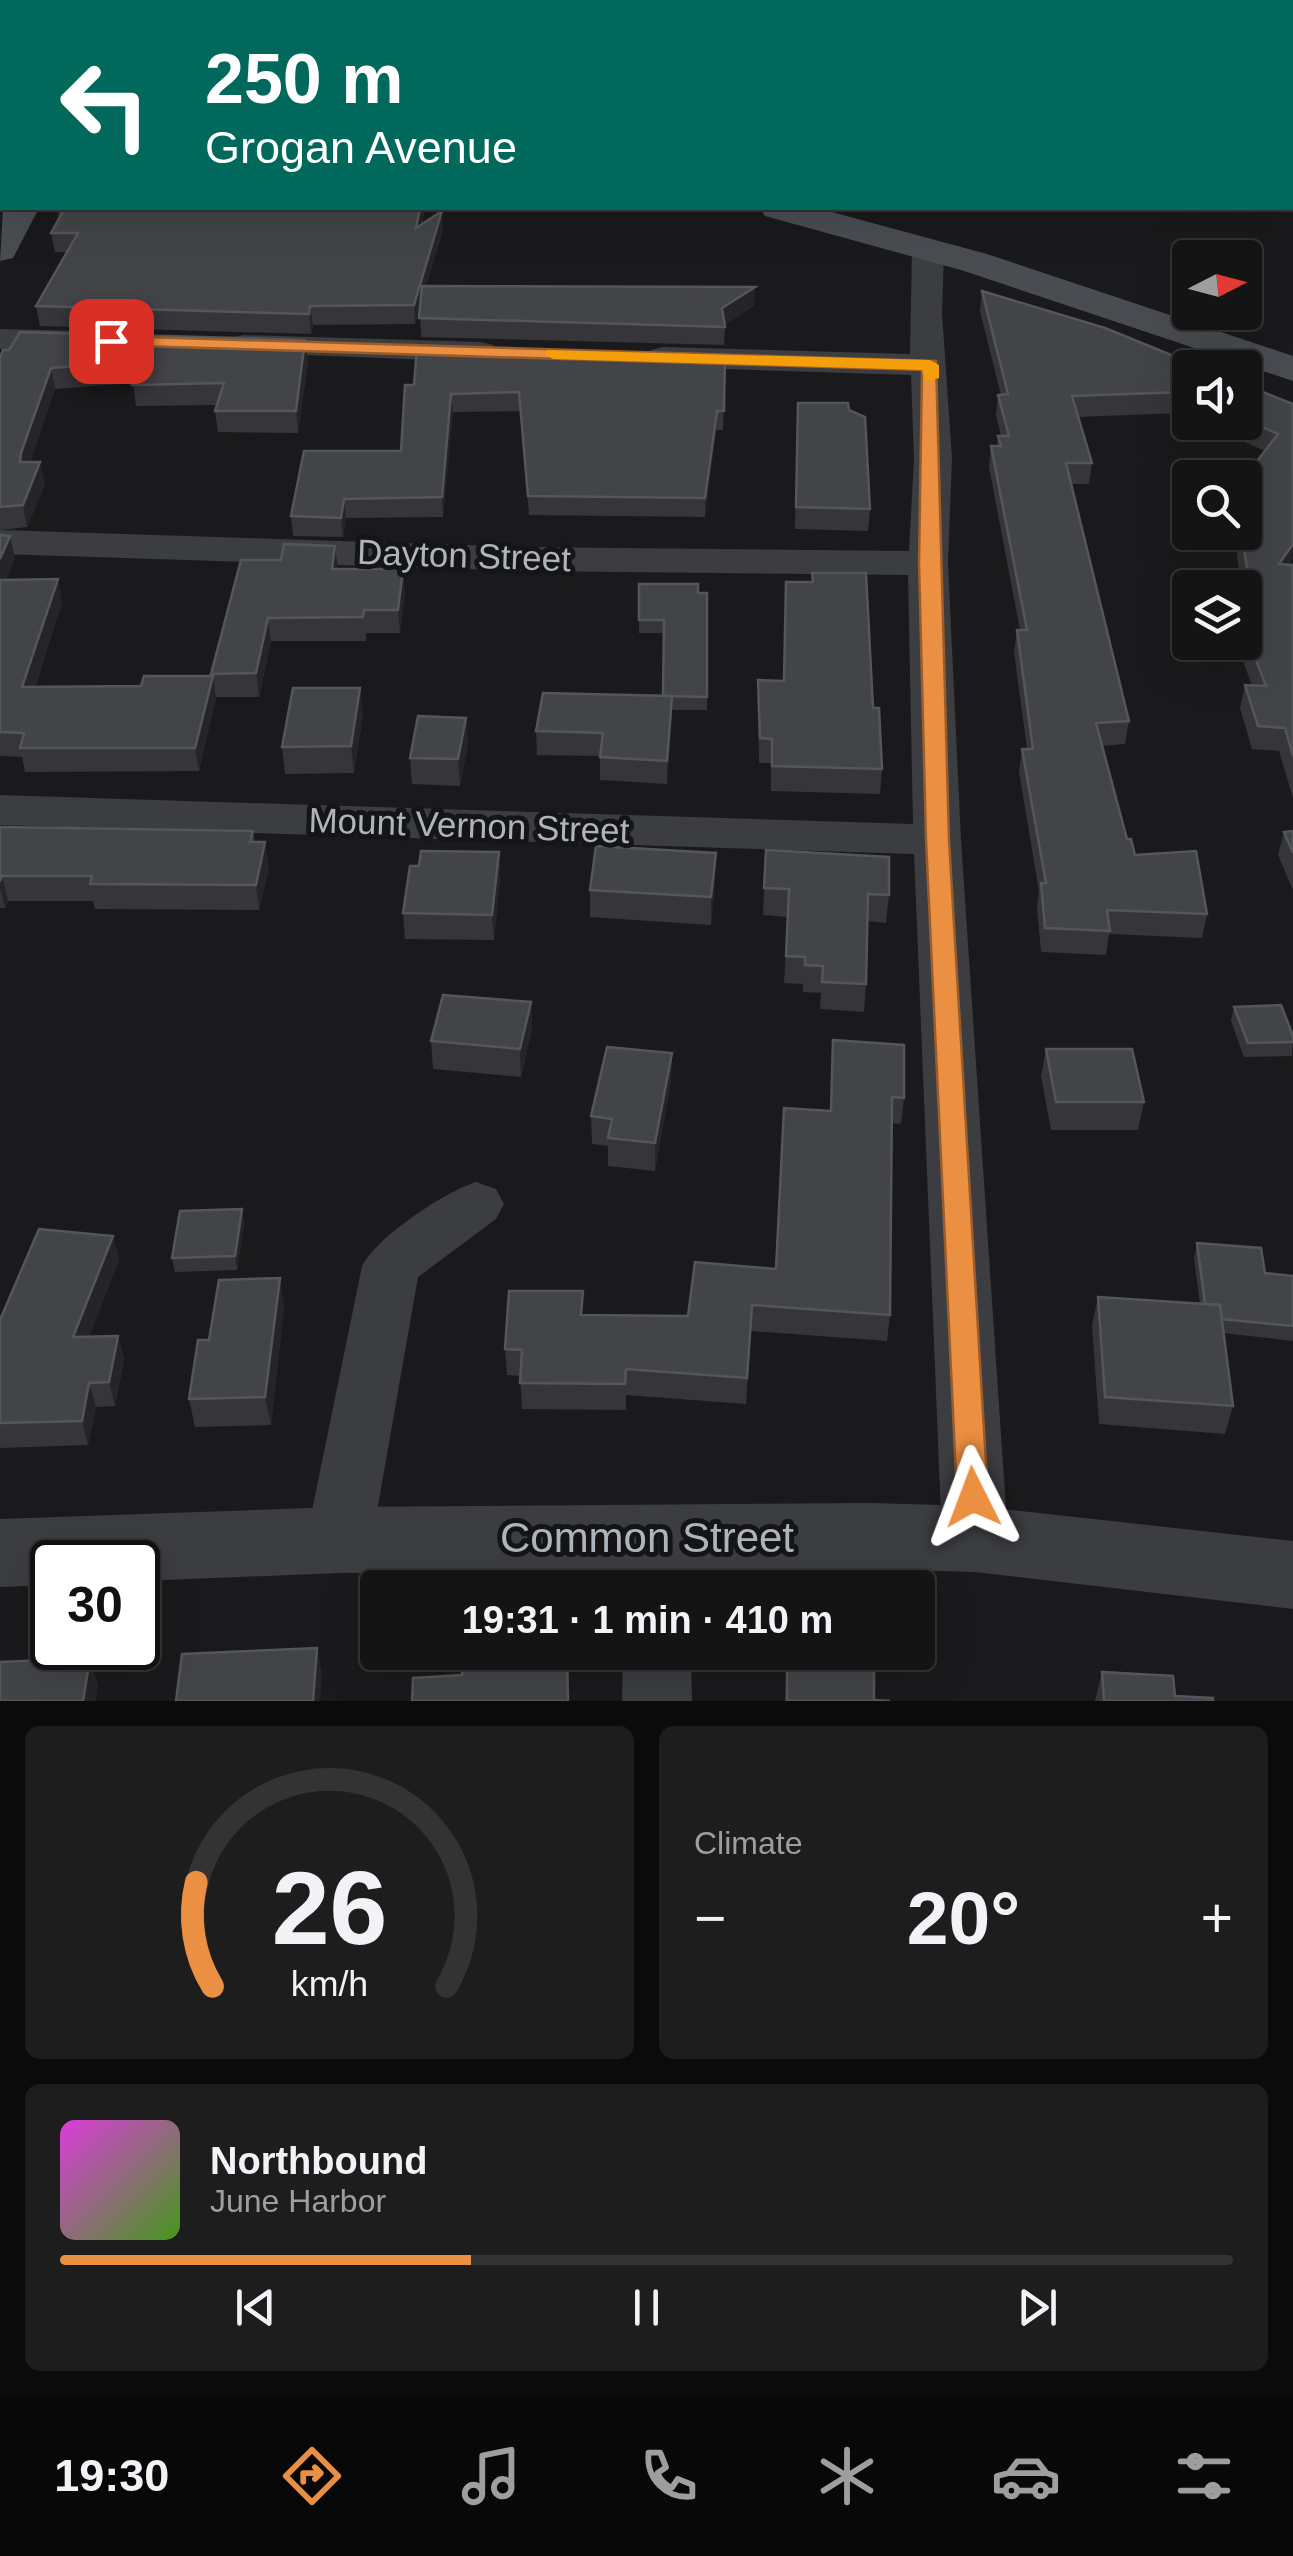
<!DOCTYPE html>
<meta charset="utf-8">
<style>
:root{--surface:#141415;--page:#1d1d1e;--text:#f1f3f6;--muted:#9d9ea0;--line:#333334;--accent:#eb8f42}
body{margin:0;font-family:Arial,sans-serif;background:var(--page);color:var(--text);height:100vh;display:flex;flex-direction:column;font-size:38px;white-space:nowrap}
*{box-sizing:border-box;margin:0}
p{font-size:32px;color:var(--muted)}
.icon{flex:none;width:55px;height:55px;fill:none;stroke:currentColor;stroke-width:2;stroke-linecap:round;stroke-linejoin:round}
.map{position:relative;height:1701px;overflow:hidden}
.drawer{display:flex;flex-direction:column;gap:25px;padding:25px;background:#0b0b0c;flex:1}
.drawer>*{flex:none}
.hud{position:absolute;left:0px;top:0px;width:1295px;height:210px;box-shadow:0 10px 40px #0002,0 0 0 2px var(--line);background:#00695c;color:#fff;overflow:hidden}
.needle{width:65px;rotate:84deg}
.controls{position:absolute;left:1172px;top:240px;display:grid;gap:20px}
.controls a{display:grid;place-items:center;width:90px;height:90px;border-radius:10px;background:var(--surface);box-shadow:0 10px 40px #0002,0 0 0 2px var(--line);font-size:50px}
.speed{position:absolute;left:30px;top:1540px;display:flex;gap:20px;font-size:50px;font-weight:700;text-align:center}
.speed>*{display:grid;place-content:center;width:130px;height:130px;border-radius:50%;background:var(--surface);box-shadow:0 10px 40px #0002,0 0 0 2px var(--line);line-height:1}
.speed .limit{border:5px solid #111;border-radius:15px;background:#fff;color:#111}
.pin{position:absolute;display:grid;place-items:center;width:85px;height:85px;color:#fff;margin:-42px;border-radius:20px;box-shadow:0 5px 15px #0006}
.me{position:absolute;width:110px;margin:-55px;rotate:357deg;stroke-linejoin:round;filter:drop-shadow(0 0 8px #0008)}
.turn{display:flex;align-items:center;gap:35px;height:210px;padding:0 40px;font-size:45px}
.turn .icon{width:130px;height:130px;stroke-width:2.5}
.turn b{display:block;font-size:70px;line-height:85px}
.big{font-size:75px;font-weight:800;line-height:1.1}
.drawer .widget{flex:1;display:flex;flex-direction:column;justify-content:center;gap:15px;min-width:0;padding:0 35px;border-radius:15px;background:var(--page)}
.drawer .dial{align-items:center;gap:0}
.dial svg{height:260px;overflow:visible;fill:none;stroke:var(--line);stroke-width:7;stroke-linecap:round;text-anchor:middle}
.dial text{fill:var(--text);stroke:none}
.song{display:flex;align-items:center;gap:30px}
.cover{width:120px;height:120px;border-radius:15px;background:linear-gradient(135deg,hsl(300 70% 55%),hsl(100 70% 35%))}
.played{height:10px;border-radius:5px;background:linear-gradient(90deg,var(--accent) 35%,var(--line) 35%)}
.keys{display:flex;justify-content:space-around;direction:ltr}
.heat{display:flex;justify-content:space-between;align-items:center;font-size:55px;direction:ltr}
.drawer .tiles{flex:1;display:grid;gap:25px;grid-template-columns:1fr 1fr}
.widget:last-child{grid-column:span 2}
.trip{position:absolute;left:360px;top:1570px;width:575px;height:100px;border-radius:10px;background:var(--surface);box-shadow:0 10px 40px #0002,0 0 0 2px var(--line);font-weight:800;line-height:100px;text-align:center}
.menu{display:flex;height:160px;justify-content:space-around;align-items:center;background:#080808;color:var(--muted)}
.menu .icon{width:70px;height:70px}
.menu .on{color:var(--accent)}
.menu b{font-size:45px;color:var(--text)}
.map>svg:first-child{display:block}
</style>
<div class="map">
<svg width="1293" height="1701" viewBox="0 0 1293 1701">
<rect width="100%" height="100%" fill="#1a1a1c"/>
<g fill="none" stroke-linecap="round" stroke-linejoin="round">
<g fill="#3b3d41" fill-rule="evenodd">
<rect x="1292" y="143" width="1" height="18"/>
<path d="M 928,239 L 944,249 L 942,313 L 952,458 L 948,563 L 961,840 L 1008,1539 L 998,1559 L 975,1568 L 952,1559 L 942,1539 L 914,854 L 0,825 L 0,795 L 913,824 L 908,575 L 524,571 L 0,554 L 0,530 L 524,547 L 909,551 L 914,458 L 911,375 L 663,367 L 651,364 L 646,357 L 651,350 L 663,347 L 910,354 L 912,249 Z"/>
<path d="M 0,329 L 81,331 L 93,334 L 98,341 L 93,348 L 81,351 L 0,349 Z"/>
<path d="M 243,335 L 481,342 L 493,345 L 498,352 L 493,359 L 481,362 L 231,352 L 226,345 L 231,338 Z"/>
<path d="M 476,1182 L 496,1189 L 504,1204 L 496,1219 L 418,1277 L 372,1540 L 362,1560 L 339,1569 L 316,1560 L 306,1540 L 362,1266 C 378,1236 443,1193 476,1182 Z"/>
<path d="M 656,1506 L 679,1515 L 689,1535 L 689,1588 L 623,1588 L 623,1535 L 633,1515 Z"/>
<path d="M 623,1652 L 691,1652 L 692,1701 L 622,1701 Z"/>
</g>
<path fill="#3b3d41" fill-rule="evenodd" d="M 870,1503 L 975,1506 L 1293,1541 L 1293,1609 L 975,1572 L 870,1569 L 339,1573 L 138,1581 L 138,1562 L 52,1562 L 52,1585 L 0,1587 L 0,1519 L 339,1507 Z"/>
<g fill="#494c51" fill-rule="evenodd">
<rect x="0" y="121" width="2" height="20"/>
<path d="M 3,208 L 39,208 L 13,258 L 0,261 Z"/>
<path d="M 760,208 L 817,208 L 987,254 L 1293,356 L 1293,381 L 961,270 L 765,216 Z"/>
</g>
</g>
<g fill="#36363a">
<path d="M 0,0 L 77,0 L 76,2 L 2,2 L 2,68 L 0,68 Z"/>
<path d="M 57,208 L 425,208 L 422,224 L 443,230 L 426,286 L 754,305 L 725,325 L 724,345 L 421,337 L 420,307 L 415,324 L 313,325 L 311,334 L 40,326 L 36,306 L 67,252 L 55,252 L 51,233 L 59,219 Z"/>
<path d="M 982,291 L 1190,368 L 1190,418 L 1179,413 L 1078,417 L 1092,463 L 1089,484 L 1071,484 L 1129,721 L 1125,744 L 1102,746 L 1127,839 L 1135,855 L 1207,914 L 1202,938 L 1109,934 L 1106,955 L 1041,952 L 1037,907 L 1039,891 L 1019,772 L 1022,749 L 1027,749 L 1014,652 L 1017,630 L 1020,630 L 989,467 L 991,446 L 997,446 L 998,436 L 1001,436 L 996,415 L 998,395 L 1001,395 L 980,311 Z"/>
<path d="M 305,340 L 308,362 L 298,433 L 218,432 L 215,411 L 217,405 L 136,406 L 133,383 L 55,389 L 30,462 L 45,484 L 27,527 L 0,530 L 0,358 Z"/>
<path d="M 725,355 L 723,430 L 716,430 L 705,517 L 529,515 L 520,411 L 453,412 L 443,517 L 346,518 L 343,537 L 293,536 L 291,516 L 401,451 L 405,385 Z"/>
<path d="M 1245,385 L 1293,404 L 1289,564 L 1293,565 L 1293,798 L 1279,751 L 1252,749 L 1240,708 L 1245,685 L 1252,685 L 1244,664 L 1249,642 L 1251,642 L 1245,603 L 1245,588 L 1242,588 L 1237,555 L 1241,533 L 1245,532 L 1245,478 L 1265,451 L 1200,422 L 1245,422 Z"/>
<path d="M 797,424 L 870,509 L 868,531 L 795,529 Z"/>
<path d="M 0,535 L 15,558 L 6,580 L 62,602 L 35,687 L 141,686 L 211,676 L 241,560 L 338,569 L 405,592 L 400,633 L 366,633 L 366,641 L 271,641 L 259,697 L 216,697 L 199,771 L 25,772 L 22,757 L 0,756 Z"/>
<path d="M 812,573 L 873,708 L 882,769 L 880,794 L 771,791 L 771,763 L 759,763 L 758,680 L 783,681 L 812,582 Z"/>
<path d="M 639,584 L 707,593 L 707,710 L 672,710 L 667,784 L 600,780 L 600,756 L 537,755 L 536,731 L 663,696 L 663,633 L 639,633 Z"/>
<path d="M 363,714 L 354,773 L 285,774 L 282,747 Z"/>
<path d="M 466,718 L 468,744 L 460,786 L 412,784 L 410,758 Z"/>
<path d="M 0,827 L 253,831 L 255,842 L 269,867 L 259,910 L 95,909 L 93,901 L 8,901 L 5,908 L 0,908 Z"/>
<path d="M 1293,831 L 1293,890 L 1278,855 L 1284,832 Z"/>
<path d="M 766,850 L 889,895 L 886,923 L 867,921 L 866,984 L 864,1012 L 820,1009 L 821,993 L 803,992 L 803,984 L 784,983 L 788,917 L 763,915 Z"/>
<path d="M 499,852 L 500,877 L 494,940 L 405,939 L 403,913 L 419,866 Z"/>
<path d="M 715,880 L 711,925 L 590,917 L 590,890 Z"/>
<path d="M 531,1002 L 532,1030 L 521,1077 L 433,1069 L 431,1041 Z"/>
<path d="M 1234,1007 L 1293,1036 L 1292,1056 L 1244,1057 L 1231,1021 Z"/>
<path d="M 833,1040 L 904,1098 L 901,1124 L 891,1123 L 890,1315 L 887,1341 L 751,1331 L 746,1404 L 626,1395 L 626,1410 L 522,1409 L 520,1376 L 507,1375 L 505,1349 L 584,1315 L 688,1316 L 776,1269 L 830,1111 Z"/>
<path d="M 1046,1049 L 1144,1102 L 1138,1130 L 1051,1130 L 1041,1076 Z"/>
<path d="M 672,1053 L 671,1081 L 655,1171 L 608,1166 L 608,1146 L 592,1144 L 591,1116 Z"/>
<path d="M 242,1209 L 244,1223 L 237,1270 L 175,1272 L 172,1258 Z"/>
<path d="M 113,1236 L 119,1260 L 89,1336 L 118,1336 L 124,1360 L 115,1406 L 96,1407 L 88,1445 L 0,1448 L 0,1320 Z"/>
<path d="M 1197,1243 L 1265,1273 L 1293,1276 L 1293,1341 L 1223,1333 L 1233,1406 L 1225,1434 L 1099,1424 L 1092,1325 L 1098,1297 L 1200,1304 L 1194,1258 Z"/>
<path d="M 284,1306 L 271,1425 L 195,1427 L 189,1399 L 209,1340 Z"/>
<path d="M 787,1656 L 874,1700 L 890,1701 L 785,1701 Z"/>
<path d="M 1102,1672 L 1175,1696 L 1213,1701 L 1095,1701 Z"/>
</g>
<g fill="#252528">
<path d="M 420,208 L 425,208 L 417,247 L 416,228 Z"/>
<path d="M 442,211 L 443,230 L 415,324 L 414,305 Z"/>
<path d="M 755,287 L 754,305 L 722,327 L 722,308 Z"/>
<path d="M 310,306 L 313,325 L 311,334 L 309,314 Z"/>
<path d="M 305,340 L 308,362 L 298,433 L 296,411 Z"/>
<path d="M 51,368 L 55,389 L 26,475 L 20,462 L 21,453 Z"/>
<path d="M 451,394 L 453,412 L 443,517 L 442,497 Z"/>
<path d="M 717,411 L 716,430 L 705,517 L 705,498 Z"/>
<path d="M 40,462 L 45,484 L 27,527 L 23,505 Z"/>
<path d="M 344,499 L 346,518 L 343,537 L 341,518 Z"/>
<path d="M 10,536 L 15,558 L 0,595 L 0,559 Z"/>
<path d="M 1293,544 L 1293,559 L 1274,586 L 1279,564 Z"/>
<path d="M 335,546 L 338,569 L 332,569 Z"/>
<path d="M 403,569 L 405,592 L 400,633 L 398,610 Z"/>
<path d="M 58,579 L 62,602 L 27,710 L 22,687 Z"/>
<path d="M 268,618 L 271,641 L 259,697 L 256,673 Z"/>
<path d="M 213,676 L 216,699 L 199,771 L 195,748 Z"/>
<path d="M 360,688 L 363,714 L 354,773 L 351,746 Z"/>
<path d="M 672,696 L 672,719 L 667,784 L 667,761 Z"/>
<path d="M 466,718 L 468,744 L 460,786 L 458,759 Z"/>
<path d="M 265,842 L 269,867 L 259,910 L 256,885 Z"/>
<path d="M 499,852 L 500,877 L 494,940 L 492,915 Z"/>
<path d="M 716,853 L 715,880 L 711,925 L 711,897 Z"/>
<path d="M 2,876 L 8,901 L 5,908 L 0,887 Z"/>
<path d="M 531,1002 L 532,1030 L 521,1077 L 520,1049 Z"/>
<path d="M 672,1053 L 671,1081 L 655,1171 L 655,1143 Z"/>
<path d="M 242,1209 L 244,1223 L 237,1270 L 235,1256 Z"/>
<path d="M 113,1236 L 119,1260 L 80,1361 L 73,1337 Z"/>
<path d="M 280,1278 L 284,1306 L 271,1425 L 265,1397 Z"/>
<path d="M 118,1336 L 124,1360 L 115,1406 L 109,1382 Z"/>
<path d="M 89,1383 L 96,1407 L 88,1445 L 82,1421 Z"/>
<path d="M 317,1648 L 322,1674 L 320,1701 L 313,1701 Z"/>
<path d="M 90,1658 L 98,1685 L 96,1701 L 83,1701 Z"/>
</g>
<g fill="#434448" stroke="#53565a" stroke-width="2.5">
<path d="M 0,0 L 26,0 L 25,2 L 2,2 L 2,51 L 0,52 Z"/>
<path d="M 629,0 L 887,0 L 893,2 L 633,2 Z"/>
<path d="M 966,0 L 1293,0 L 1293,8 L 1292,10 L 1292,2 L 963,2 Z"/>
<path d="M 1292,23 L 1293,24 L 1292,130 Z"/>
<path d="M 65,208 L 420,208 L 416,228 L 442,211 L 414,305 L 310,306 L 309,314 L 36,306 L 78,233 L 51,233 Z"/>
<path d="M 422,286 L 755,287 L 722,308 L 725,327 L 419,318 Z"/>
<path d="M 982,291 L 1105,328 L 1203,368 L 1190,368 L 1190,396 L 1183,392 L 1072,396 L 1092,463 L 1066,463 L 1129,721 L 1096,723 L 1127,839 L 1131,839 L 1135,855 L 1196,851 L 1207,914 L 1107,910 L 1110,931 L 1045,928 L 1041,883 L 1046,883 L 1022,749 L 1033,749 L 1017,630 L 1027,630 L 991,446 L 1001,446 L 998,436 L 1009,436 L 998,395 L 1008,394 Z"/>
<path d="M 20,332 L 305,340 L 296,411 L 215,411 L 224,383 L 132,385 L 139,362 L 51,368 L 21,453 L 20,462 L 40,462 L 23,505 L 0,507 L 0,358 L 3,350 L 9,350 Z"/>
<path d="M 417,347 L 725,355 L 724,411 L 717,411 L 705,498 L 528,496 L 519,392 L 451,394 L 442,497 L 344,499 L 341,518 L 291,516 L 304,451 L 401,451 L 405,385 L 414,385 Z"/>
<path d="M 1245,385 L 1293,404 L 1293,544 L 1279,564 L 1293,565 L 1293,756 L 1285,728 L 1258,726 L 1245,685 L 1266,686 L 1249,642 L 1260,642 L 1241,533 L 1245,532 L 1245,528 L 1259,511 L 1245,507 L 1244,478 L 1278,434 L 1245,420 Z"/>
<path d="M 798,403 L 848,403 L 849,410 L 865,417 L 870,509 L 796,507 Z"/>
<path d="M 0,535 L 10,536 L 0,559 Z"/>
<path d="M 284,544 L 335,546 L 332,569 L 403,569 L 398,610 L 364,610 L 363,617 L 268,618 L 256,673 L 211,674 L 241,560 L 281,560 Z"/>
<path d="M 812,573 L 866,573 L 873,708 L 879,708 L 882,769 L 772,766 L 772,739 L 760,738 L 758,680 L 784,681 L 786,582 L 813,582 Z"/>
<path d="M 58,579 L 22,687 L 141,686 L 144,676 L 213,676 L 195,748 L 20,748 L 24,733 L 0,732 L 0,580 Z"/>
<path d="M 639,584 L 698,584 L 698,593 L 707,593 L 707,697 L 663,696 L 664,620 L 639,620 Z"/>
<path d="M 293,688 L 360,688 L 351,746 L 282,747 Z"/>
<path d="M 543,693 L 672,696 L 667,761 L 600,757 L 603,733 L 536,731 Z"/>
<path d="M 418,716 L 466,718 L 458,759 L 410,758 Z"/>
<path d="M 0,827 L 253,831 L 250,842 L 265,842 L 256,885 L 90,884 L 92,876 L 2,876 L 0,881 Z"/>
<path d="M 1293,831 L 1293,853 L 1284,832 Z"/>
<path d="M 596,846 L 716,853 L 711,897 L 590,890 Z"/>
<path d="M 766,850 L 889,857 L 889,895 L 868,894 L 866,984 L 822,982 L 823,966 L 805,965 L 805,957 L 786,956 L 789,889 L 764,888 Z"/>
<path d="M 421,851 L 499,852 L 492,915 L 403,913 L 410,866 L 419,866 Z"/>
<path d="M 443,995 L 531,1002 L 520,1049 L 431,1041 Z"/>
<path d="M 1281,1005 L 1293,1036 L 1293,1042 L 1248,1043 L 1234,1007 Z"/>
<path d="M 833,1040 L 904,1045 L 904,1098 L 892,1097 L 890,1315 L 752,1305 L 747,1378 L 626,1369 L 625,1384 L 520,1383 L 522,1350 L 505,1349 L 509,1291 L 583,1291 L 581,1315 L 688,1316 L 695,1262 L 776,1269 L 784,1108 L 831,1111 Z"/>
<path d="M 607,1047 L 672,1053 L 655,1143 L 608,1138 L 612,1119 L 591,1116 Z"/>
<path d="M 1046,1049 L 1132,1049 L 1144,1102 L 1056,1102 Z"/>
<path d="M 242,1209 L 235,1256 L 172,1258 L 180,1211 Z"/>
<path d="M 39,1229 L 113,1236 L 73,1337 L 118,1336 L 109,1382 L 89,1383 L 82,1421 L 0,1423 L 0,1320 Z"/>
<path d="M 1197,1243 L 1261,1248 L 1265,1273 L 1293,1276 L 1293,1326 L 1222,1319 L 1220,1305 L 1205,1304 Z"/>
<path d="M 280,1278 L 265,1397 L 189,1399 L 198,1340 L 209,1340 L 219,1280 Z"/>
<path d="M 1098,1297 L 1220,1305 L 1233,1406 L 1105,1397 Z"/>
<path d="M 317,1648 L 313,1701 L 176,1701 L 182,1654 Z"/>
<path d="M 463,1652 L 567,1652 L 568,1701 L 412,1701 L 413,1678 L 462,1675 Z"/>
<path d="M 787,1656 L 874,1660 L 874,1700 L 890,1701 L 787,1701 Z"/>
<path d="M 90,1658 L 83,1701 L 0,1701 L 0,1662 Z"/>
<path d="M 1102,1672 L 1173,1676 L 1175,1696 L 1213,1698 L 1213,1701 L 1104,1701 Z"/>
</g>
<path fill="#eb8f42" stroke="#995d2b" stroke-width="2.5" d="M 111,336 L 936,361 L 949,840 L 988,1497 L 984,1506 L 973,1510 L 962,1506 L 957,1497 L 926,840 L 919,563 L 922,370 L 105,345 L 103,341 Z"/>
<path fill="#f59e0b" d="M 547,350 L 930,360 L 939,365 L 939,378 L 925,382 L 922,370 L 553,359 L 545,354 Z"/>
<g text-anchor="middle" dominant-baseline="central" stroke-width="10" stroke-linejoin="round" paint-order="stroke">
<g font-size="35" fill="#adb4bb" stroke="#151517">
<text transform="translate(464 555) rotate(2)">Dayton Street</text>
<text transform="translate(469 825) rotate(2)">Mount Vernon Street</text>
</g>
<g font-size="42" fill="#adb4bb" stroke="#151517">
<text x="647" y="1537">Common Street</text>
</g>
</g>
</svg>
<div class="controls">
<a><svg class="needle" viewBox="-14 -14 28 28"><path d="M0-13l5 13h-10z" fill="#e53935"/><path d="M0 13l5-13h-10z" fill="#9d9ea0"/></svg></a>
<a><svg class="icon" aria-label="sound" viewBox="0 0 24 24"><path d="M4 9h4l5-4v14l-5-4H4zM17 9q2 3 0 6"/></svg></a>
<a><svg class="icon" aria-label="search" viewBox="0 0 24 24"><circle cx="10" cy="10" r="6"/><path d="M15 15l6 6"/></svg></a>
<a><svg class="icon" aria-label="layers" viewBox="0 0 24 24"><path d="M12 4l9 5-9 5-9-5zM3 14l9 5 9-5"/></svg></a>
</div>
<div class="speed"><div class="limit">30</div></div>
<div class="pin" style="left:111px;top:341px;background:#d93025"><svg class="icon" aria-label="arrive" viewBox="0 0 24 24"><path d="M6 21V4h12l-3 4 3 4H6"/></svg></div>
<svg class="me" style="left:973px;top:1497px" viewBox="-20 -20 40 40"><path d="M0-17L14 15 0 8-14 15z" fill="#eb8f42" stroke="#fff" stroke-width="4"/></svg>
<div class="trip">19:31 · 1 min · 410 m</div>
<div class="hud">
<div class="turn"><svg class="icon" aria-label="left" viewBox="0 0 24 24"><path d="M17 20v-9H6M10 6l-5 5 5 5"/></svg><div><b>250 m</b>Grogan Avenue</div></div>
</div>
</div>
<section class="drawer">
<div class="tiles">
<div class="widget dial"><svg viewBox="0 0 100 80">
<path d="M14 69A42 42 0 1 1 86 69"/>
<path d="M14 69A42 42 0 0 1 9 37" stroke="#eb8f42"/>
<text x="50" y="56" font-size="32" font-weight="700">26</text>
<text x="50" y="72" font-size="11">km/h</text>
</svg></div>
<div class="widget"><p>Climate</p>
<div class="heat"><a>−</a><b class="big">20°</b><a>+</a></div>
</div>
<div class="widget">
<div class="song"><i class="cover"></i><div><b>Northbound</b><p>June Harbor</p></div></div>
<div class="played"></div>
<div class="keys"><svg class="icon" aria-label="previous" viewBox="0 0 24 24"><path d="M18 5L8 12l10 7zM5 5v14"/></svg><svg class="icon" aria-label="pause" viewBox="0 0 24 24"><path d="M8 5v14M16 5v14"/></svg><svg class="icon" aria-label="next" viewBox="0 0 24 24"><path d="M6 5l10 7-10 7zM19 5v14"/></svg></div>
</div>
</div>
</section>
<nav class="menu">
<b>19:30</b>
<svg class="icon on" aria-label="directions" viewBox="0 0 24 24"><path d="M12 3l9 9-9 9-9-9zM9 14v-3h6M13 9l2 2-2 2"/></svg>
<svg class="icon" aria-label="music" viewBox="0 0 24 24"><path d="M9 18V5l10-2v13"/><circle cx="6" cy="18" r="3"/><circle cx="16" cy="16" r="3"/></svg>
<svg class="icon" aria-label="phone" viewBox="0 0 24 24"><path d="M5 4h4l2 5-3 2q2 4 5 5l2-3 5 2v4C11 20 4 13 5 4z"/></svg>
<svg class="icon" aria-label="climate" viewBox="0 0 24 24"><path d="M12 3v18M4 7l16 10M4 17L20 7"/></svg>
<svg class="icon" aria-label="car" viewBox="0 0 24 24"><path d="M5 17H2v-5l4-1 3-4h7l3 4 3 1v5h-3M9 17h6M6 11h13"/><circle cx="7" cy="17" r="2"/><circle cx="17" cy="17" r="2"/></svg>
<svg class="icon" aria-label="filters" viewBox="0 0 24 24"><path d="M4 7h16M4 17h16"/><circle cx="9" cy="7" r="2"/><circle cx="15" cy="17" r="2"/></svg>
</nav>
